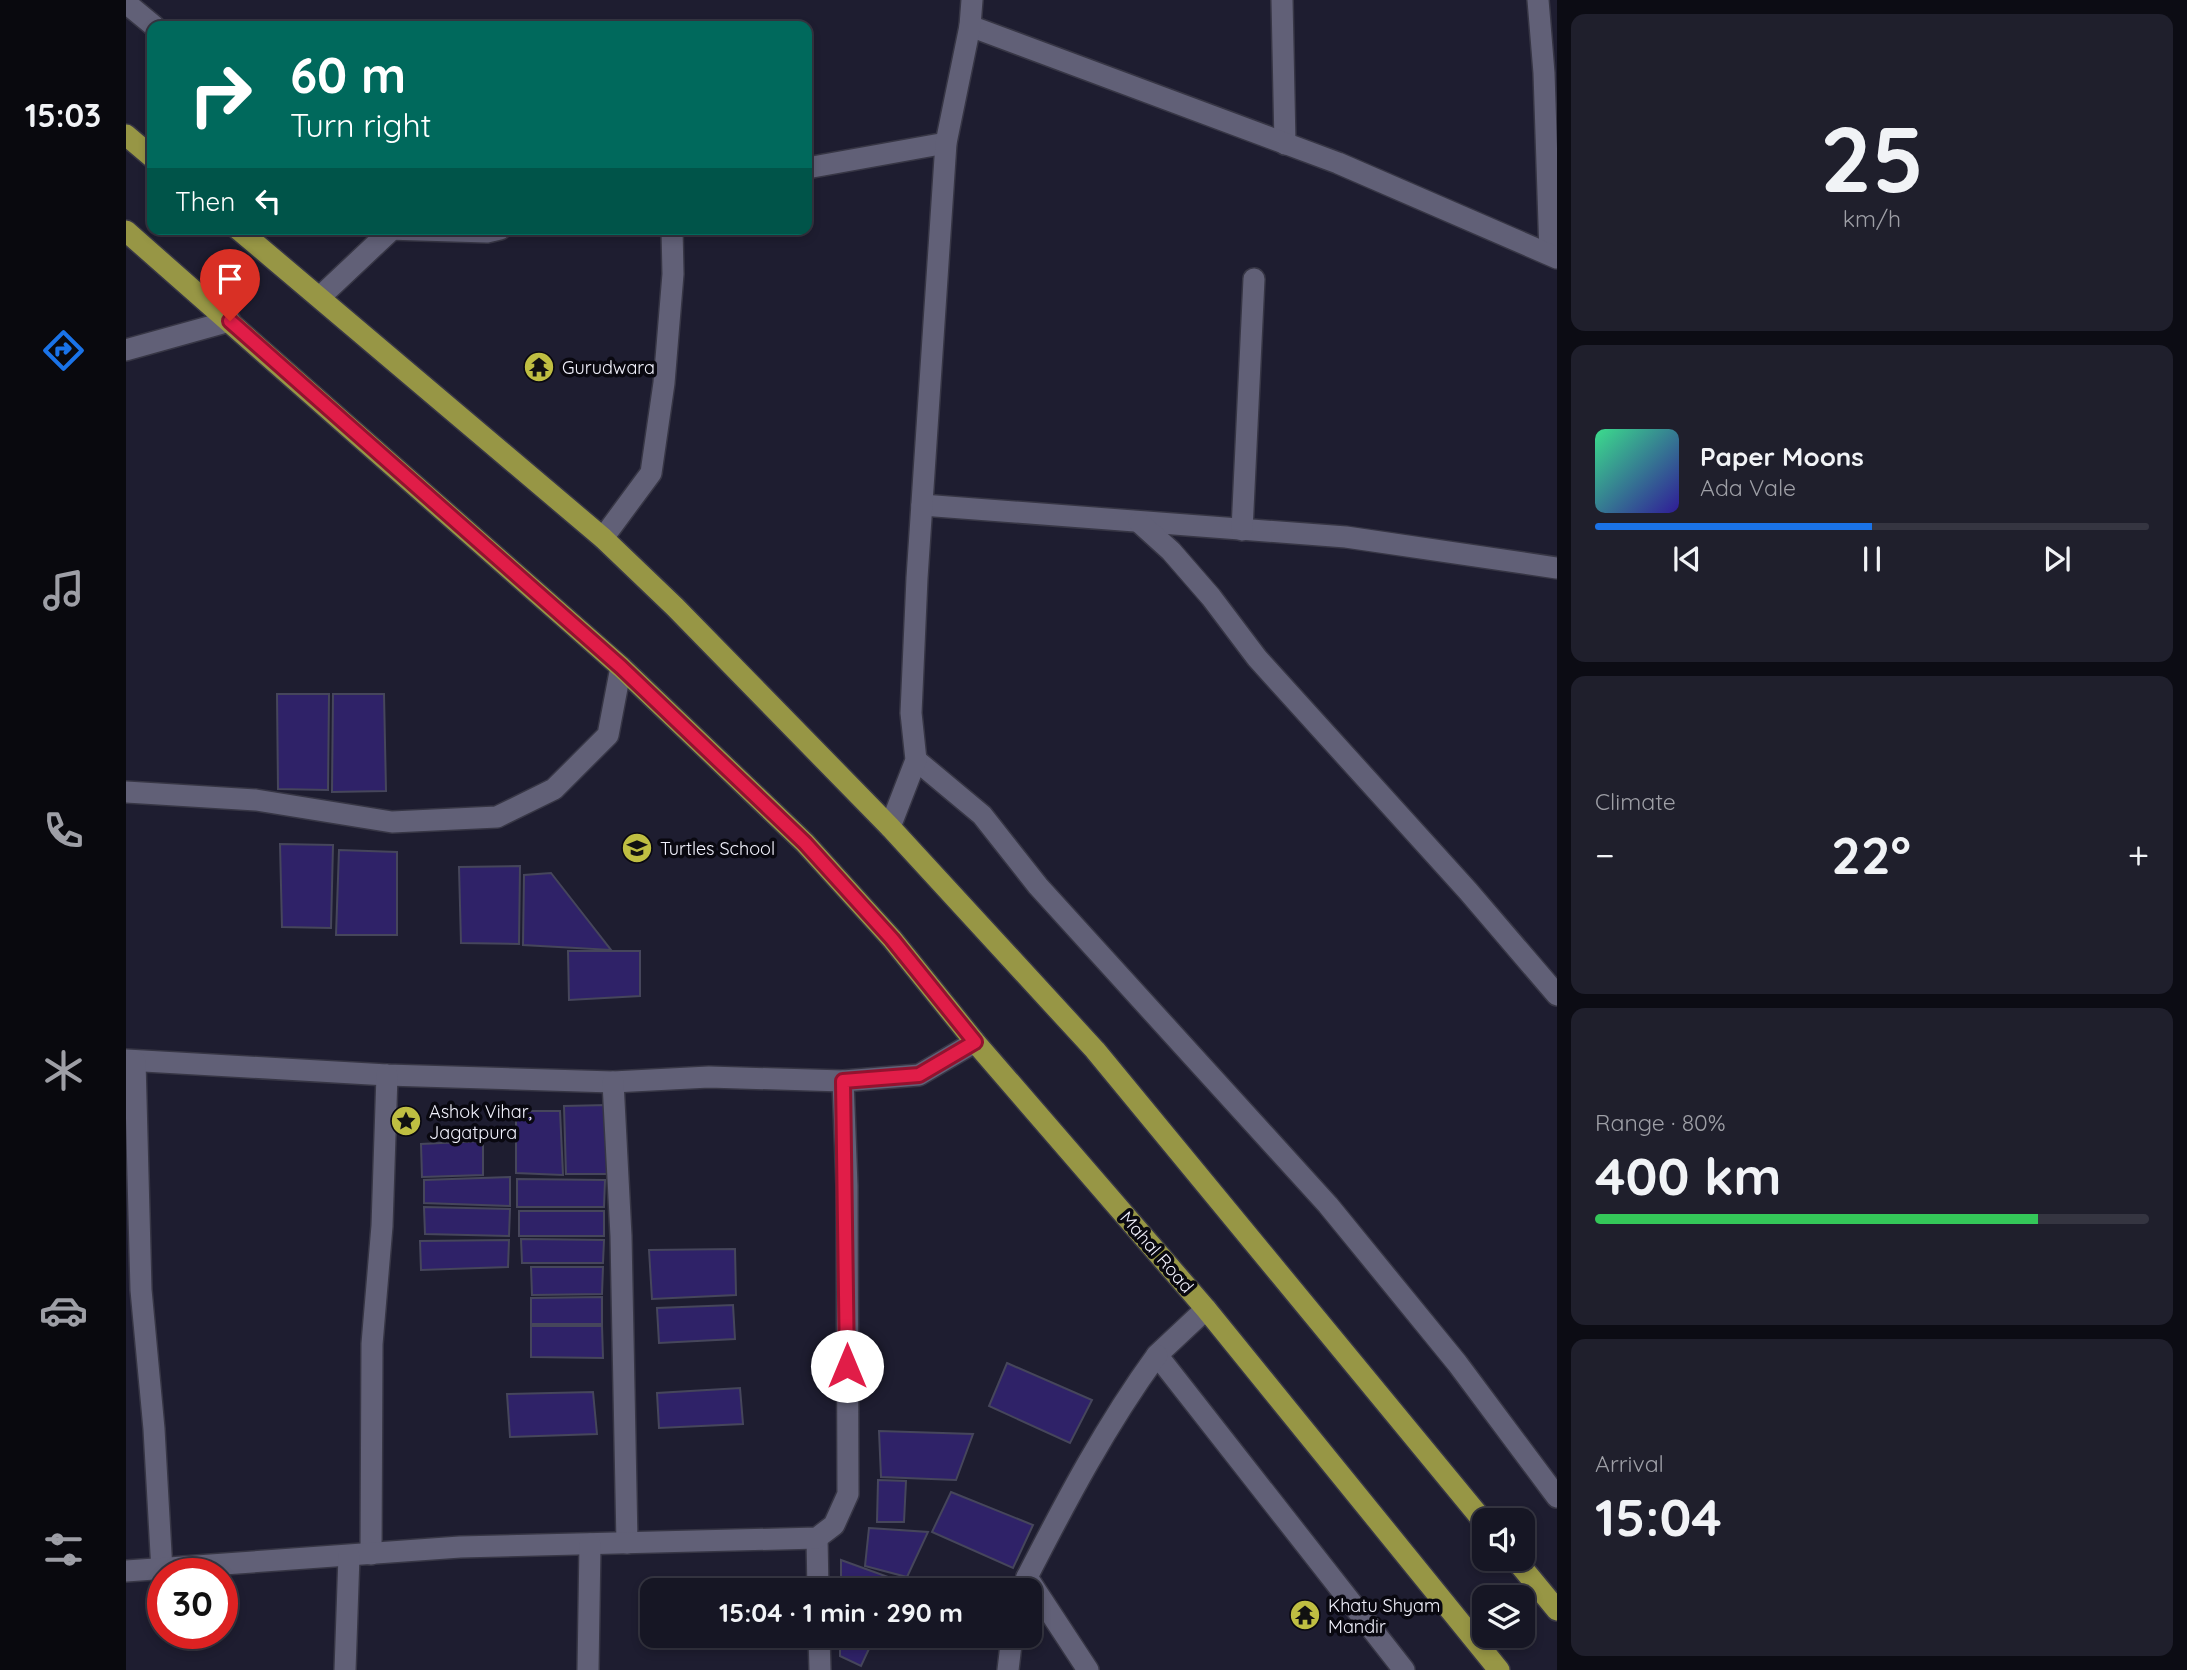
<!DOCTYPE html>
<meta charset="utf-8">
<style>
:root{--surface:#161624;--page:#1f1f2c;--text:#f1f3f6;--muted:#9e9fa6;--line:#353541;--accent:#1a73e8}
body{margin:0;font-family:Quicksand,sans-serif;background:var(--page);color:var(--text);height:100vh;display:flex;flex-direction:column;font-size:26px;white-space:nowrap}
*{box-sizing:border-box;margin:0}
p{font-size:23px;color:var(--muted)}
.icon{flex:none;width:38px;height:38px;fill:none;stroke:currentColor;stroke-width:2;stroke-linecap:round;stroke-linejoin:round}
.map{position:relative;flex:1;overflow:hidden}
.sheet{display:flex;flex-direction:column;gap:14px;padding:14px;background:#0c0c14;width:630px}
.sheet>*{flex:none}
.banner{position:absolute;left:21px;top:21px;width:665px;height:214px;border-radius:14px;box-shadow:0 4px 10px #0003,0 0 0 2px var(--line);background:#00695c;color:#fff;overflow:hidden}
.fabs{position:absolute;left:1346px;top:1508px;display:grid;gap:14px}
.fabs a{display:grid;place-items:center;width:63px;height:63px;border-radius:14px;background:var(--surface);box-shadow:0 4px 10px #0003,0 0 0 2px var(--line);font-size:35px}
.speed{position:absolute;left:21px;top:1558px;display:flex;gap:14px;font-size:35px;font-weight:700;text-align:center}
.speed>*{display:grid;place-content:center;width:91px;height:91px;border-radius:50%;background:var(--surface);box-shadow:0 4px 10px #0003,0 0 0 2px var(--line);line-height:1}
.speed .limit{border:10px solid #d22;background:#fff;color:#111}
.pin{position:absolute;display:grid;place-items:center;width:60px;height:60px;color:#fff;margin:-72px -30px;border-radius:50% 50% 50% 0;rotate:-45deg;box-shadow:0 0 7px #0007}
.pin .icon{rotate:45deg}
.me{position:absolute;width:77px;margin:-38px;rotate:0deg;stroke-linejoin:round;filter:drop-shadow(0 0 5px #0008)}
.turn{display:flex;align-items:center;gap:24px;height:147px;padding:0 28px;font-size:32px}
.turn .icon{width:91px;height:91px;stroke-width:2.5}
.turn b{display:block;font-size:49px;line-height:60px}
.then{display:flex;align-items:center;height:66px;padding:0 28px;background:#0003;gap:14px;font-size:26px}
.big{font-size:52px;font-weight:700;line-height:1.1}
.sheet .widget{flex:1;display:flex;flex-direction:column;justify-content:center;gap:10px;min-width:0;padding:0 24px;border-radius:14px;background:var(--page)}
.sheet .dial{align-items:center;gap:0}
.dial b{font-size:91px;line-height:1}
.song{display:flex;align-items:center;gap:21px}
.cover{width:84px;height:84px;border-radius:10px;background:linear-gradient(135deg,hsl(150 70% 55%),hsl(250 70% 35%))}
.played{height:7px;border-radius:4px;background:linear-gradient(90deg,var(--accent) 50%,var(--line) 50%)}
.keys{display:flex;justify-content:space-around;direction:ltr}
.heat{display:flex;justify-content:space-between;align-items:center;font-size:38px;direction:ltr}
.charge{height:10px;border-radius:5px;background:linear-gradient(90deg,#34c759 80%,var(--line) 0)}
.trip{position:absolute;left:514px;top:1578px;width:402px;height:70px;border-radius:14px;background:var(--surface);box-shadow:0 4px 10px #0003,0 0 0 2px var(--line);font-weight:700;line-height:70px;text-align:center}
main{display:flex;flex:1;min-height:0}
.tabs{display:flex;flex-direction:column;width:126px;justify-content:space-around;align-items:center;background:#09090e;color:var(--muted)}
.tabs .icon{width:49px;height:49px}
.tabs .on{color:var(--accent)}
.tabs b{font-size:32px;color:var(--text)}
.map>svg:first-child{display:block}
</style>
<main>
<nav class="tabs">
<b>15:03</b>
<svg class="icon on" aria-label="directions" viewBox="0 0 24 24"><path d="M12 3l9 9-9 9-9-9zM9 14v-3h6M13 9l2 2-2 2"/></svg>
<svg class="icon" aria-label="music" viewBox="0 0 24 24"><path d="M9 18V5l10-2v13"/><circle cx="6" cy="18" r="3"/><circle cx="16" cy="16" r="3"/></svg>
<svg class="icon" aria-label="phone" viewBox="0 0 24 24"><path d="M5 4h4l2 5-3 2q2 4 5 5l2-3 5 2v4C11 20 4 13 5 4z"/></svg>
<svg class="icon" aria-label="climate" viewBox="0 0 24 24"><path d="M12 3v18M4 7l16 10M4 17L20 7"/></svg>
<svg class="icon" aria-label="car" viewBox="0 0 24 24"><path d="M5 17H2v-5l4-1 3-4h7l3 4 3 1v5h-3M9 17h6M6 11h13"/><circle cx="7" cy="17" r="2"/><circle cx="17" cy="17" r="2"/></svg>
<svg class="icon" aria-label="filters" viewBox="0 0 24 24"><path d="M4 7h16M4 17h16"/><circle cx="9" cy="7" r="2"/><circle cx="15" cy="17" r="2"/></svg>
</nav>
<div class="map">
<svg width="1431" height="1670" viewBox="0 0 1431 1670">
<rect width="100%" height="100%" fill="#1e1d30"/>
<g fill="#2f2268" stroke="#46465b" stroke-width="2">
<path d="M 151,694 L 203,694 L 202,790 L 152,789 Z"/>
<path d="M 207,694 L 258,694 L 260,791 L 206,792 Z"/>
<path d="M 154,844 L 207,845 L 205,928 L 156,927 Z"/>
<path d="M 213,850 L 271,852 L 271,935 L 210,935 Z"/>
<path d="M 394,866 L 393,944 L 335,943 L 333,867 Z"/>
<path d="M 425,873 L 485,950 L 397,945 L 398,875 Z"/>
<path d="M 442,951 L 514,951 L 514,996 L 443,1000 Z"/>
<path d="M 481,1105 L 482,1174 L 440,1174 L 438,1106 Z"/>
<path d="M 390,1111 L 434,1111 L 437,1175 L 390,1173 Z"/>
<path d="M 357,1141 L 357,1175 L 296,1177 L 295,1144 Z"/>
<path d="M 384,1177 L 384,1206 L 298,1203 L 298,1180 Z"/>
<path d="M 391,1179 L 479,1180 L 478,1207 L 391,1207 Z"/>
<path d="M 298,1207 L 384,1209 L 383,1236 L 299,1234 Z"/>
<rect x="393" y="1211" width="85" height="25"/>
<path d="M 395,1239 L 478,1240 L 477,1263 L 396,1263 Z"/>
<path d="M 383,1240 L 382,1267 L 295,1270 L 294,1241 Z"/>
<path d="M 609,1249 L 610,1295 L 526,1299 L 523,1250 Z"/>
<path d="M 405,1267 L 477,1267 L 476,1294 L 406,1295 Z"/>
<path d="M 476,1297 L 476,1324 L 405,1324 L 405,1298 Z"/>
<path d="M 607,1305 L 609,1339 L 533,1343 L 531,1308 Z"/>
<path d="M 405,1326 L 476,1326 L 477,1358 L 405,1357 Z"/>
<path d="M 881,1363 L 966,1400 L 944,1443 L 863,1406 Z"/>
<path d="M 614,1388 L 617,1424 L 533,1428 L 531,1393 Z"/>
<path d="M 467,1392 L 471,1434 L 384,1437 L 381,1394 Z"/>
<path d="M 753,1431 L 847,1434 L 830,1480 L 755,1477 Z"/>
<path d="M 752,1480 L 780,1481 L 778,1522 L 751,1522 Z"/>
<path d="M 825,1492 L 907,1525 L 887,1568 L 806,1532 Z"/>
<path d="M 743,1528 L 802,1532 L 781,1577 L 739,1566 Z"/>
<path d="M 715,1560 L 776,1582 L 771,1591 L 715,1591 Z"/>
<path d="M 714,1636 L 749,1636 L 735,1666 L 714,1656 Z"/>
</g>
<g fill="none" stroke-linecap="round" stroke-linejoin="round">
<g stroke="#373645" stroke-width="24">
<g id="minor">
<path d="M 1156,0 L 1159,144"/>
<path d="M 1412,0 L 1418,73 L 1424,254"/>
<path d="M 0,3 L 28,26"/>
<path d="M 844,26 L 1212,163 L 1431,258"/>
<path d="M 681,168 L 820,143"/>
<path d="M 261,229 L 361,232 L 374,229"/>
<path d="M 194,297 L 263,232"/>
<path d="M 0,350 L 104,321"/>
<path d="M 796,505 L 1220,537 L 1431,568"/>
<path d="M 1013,522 L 1045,551 L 1085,597 L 1131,658 L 1342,891 L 1431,995"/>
<path d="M 1116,530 L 1128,279"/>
<path d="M 477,538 L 525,473 L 538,383 L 547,274 L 546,229"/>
<path d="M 790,760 L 856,815 L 912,886 L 1202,1205 L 1331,1363 L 1431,1497"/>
<path d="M 0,792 L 130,800 L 266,822 L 371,817 L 428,789 L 482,735 L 495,667"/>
<path d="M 764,827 L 790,760 L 785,713 L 791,578 L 820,143 L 844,26 L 846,0"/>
<path d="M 0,1060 L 261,1075 L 487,1082 L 583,1077 L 717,1081"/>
<path d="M 9,1061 L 15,1290 L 28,1429 L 36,1571"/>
<path d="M 487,1082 L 495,1236 L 501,1543"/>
<path d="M 1080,1309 L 1031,1355 L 1278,1670"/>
<path d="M 691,1538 L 692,1591"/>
<path d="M 245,1554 L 246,1344 L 256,1226 L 261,1075"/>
<path d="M 0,1571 L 334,1547 L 691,1538 L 708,1525 L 722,1494 L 721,1186 L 717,1081 L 793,1075 L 849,1042"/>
<path d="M 901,1577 L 962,1670"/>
<path d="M 897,1591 L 901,1577 C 940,1501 980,1425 1031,1355"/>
<path d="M 693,1636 L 694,1670"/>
<path d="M 219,1670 L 223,1556"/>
<path d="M 462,1670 L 464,1544"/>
<path d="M 882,1670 L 886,1636"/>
</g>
</g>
<g stroke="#373645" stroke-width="24">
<g id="major">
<path d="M 0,135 L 26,157"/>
<path d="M 112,229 L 477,538 L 549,607 L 764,827 L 969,1050 L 1358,1522"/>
<path d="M 0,231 L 495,667 L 679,843 L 766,939 L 849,1042 L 1080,1309 L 1373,1670"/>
<path d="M 1389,1559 L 1431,1610"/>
</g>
</g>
<use href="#minor" stroke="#616077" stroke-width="21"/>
<use href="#major" stroke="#979645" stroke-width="21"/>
</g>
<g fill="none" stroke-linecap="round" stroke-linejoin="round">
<g stroke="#92132f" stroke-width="18">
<path id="route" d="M 104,321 L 495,667 L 679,843 L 766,939 L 849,1042 L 793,1075 L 717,1081 L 721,1366"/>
</g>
<use href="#route" stroke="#e11d48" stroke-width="12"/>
</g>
<defs>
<g id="temple-disc" transform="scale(1.575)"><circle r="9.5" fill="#bfbe42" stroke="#090810"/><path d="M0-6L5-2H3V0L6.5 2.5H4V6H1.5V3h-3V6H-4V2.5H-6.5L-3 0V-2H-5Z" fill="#111"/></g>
<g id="school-disc" transform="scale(1.575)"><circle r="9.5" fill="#bfbe42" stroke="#090810"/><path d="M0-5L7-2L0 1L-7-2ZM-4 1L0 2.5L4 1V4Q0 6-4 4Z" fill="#111"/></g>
<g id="sight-disc" transform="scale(1.575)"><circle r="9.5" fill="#bfbe42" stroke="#090810"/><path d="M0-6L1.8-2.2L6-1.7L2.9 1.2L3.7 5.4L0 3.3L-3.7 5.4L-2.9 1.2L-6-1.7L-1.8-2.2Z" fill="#111"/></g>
</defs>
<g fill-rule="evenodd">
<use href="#temple-disc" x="413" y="367"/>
<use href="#school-disc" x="511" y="848"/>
<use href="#sight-disc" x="280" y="1121"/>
<use href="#temple-disc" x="1179" y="1615"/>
</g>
<g text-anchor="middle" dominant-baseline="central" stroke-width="7" stroke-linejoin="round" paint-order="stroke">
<g font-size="18" fill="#f3f3fe" stroke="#090810" text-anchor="start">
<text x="436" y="367">Gurudwara</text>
<text x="534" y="848">Turtles School</text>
<text x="303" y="1111">Ashok Vihar,<tspan x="303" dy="21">Jagatpura</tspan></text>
<text x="1202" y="1605">Khatu Shyam<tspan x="1202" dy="21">Mandir</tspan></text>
</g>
<g font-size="18" fill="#f3f3fe" stroke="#090810">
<text transform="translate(1031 1252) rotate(49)">Mahal Road</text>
</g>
</g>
</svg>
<div class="fabs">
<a><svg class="icon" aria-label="sound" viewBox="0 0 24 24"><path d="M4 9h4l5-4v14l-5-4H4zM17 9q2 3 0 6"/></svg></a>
<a><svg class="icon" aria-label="layers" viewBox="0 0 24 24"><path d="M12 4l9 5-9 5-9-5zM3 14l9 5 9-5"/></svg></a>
</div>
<div class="speed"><div class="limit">30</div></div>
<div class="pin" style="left:104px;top:321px;background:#d93025"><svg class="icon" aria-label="arrive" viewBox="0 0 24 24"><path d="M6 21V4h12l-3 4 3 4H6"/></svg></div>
<svg class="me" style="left:721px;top:1366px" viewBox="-20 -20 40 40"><circle r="19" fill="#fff"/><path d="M0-13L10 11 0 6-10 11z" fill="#e11d48"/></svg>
<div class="trip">15:04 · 1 min · 290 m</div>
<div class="banner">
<div class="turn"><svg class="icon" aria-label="right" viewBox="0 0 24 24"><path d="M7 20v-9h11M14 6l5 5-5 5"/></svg><div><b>60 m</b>Turn right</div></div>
<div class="then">Then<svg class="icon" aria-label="left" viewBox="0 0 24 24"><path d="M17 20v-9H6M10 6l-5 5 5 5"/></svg></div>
</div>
</div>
<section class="sheet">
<div class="widget dial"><b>25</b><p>km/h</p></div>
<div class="widget">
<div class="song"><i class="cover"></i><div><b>Paper Moons</b><p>Ada Vale</p></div></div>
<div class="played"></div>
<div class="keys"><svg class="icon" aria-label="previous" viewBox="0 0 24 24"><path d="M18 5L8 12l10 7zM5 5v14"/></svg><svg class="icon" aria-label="pause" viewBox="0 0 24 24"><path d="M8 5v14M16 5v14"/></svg><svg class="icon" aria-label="next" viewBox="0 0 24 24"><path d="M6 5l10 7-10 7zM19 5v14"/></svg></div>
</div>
<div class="widget"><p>Climate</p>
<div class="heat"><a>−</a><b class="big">22°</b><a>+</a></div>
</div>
<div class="widget"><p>Range · 80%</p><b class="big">400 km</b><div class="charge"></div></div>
<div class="widget"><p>Arrival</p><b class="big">15:04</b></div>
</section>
</main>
